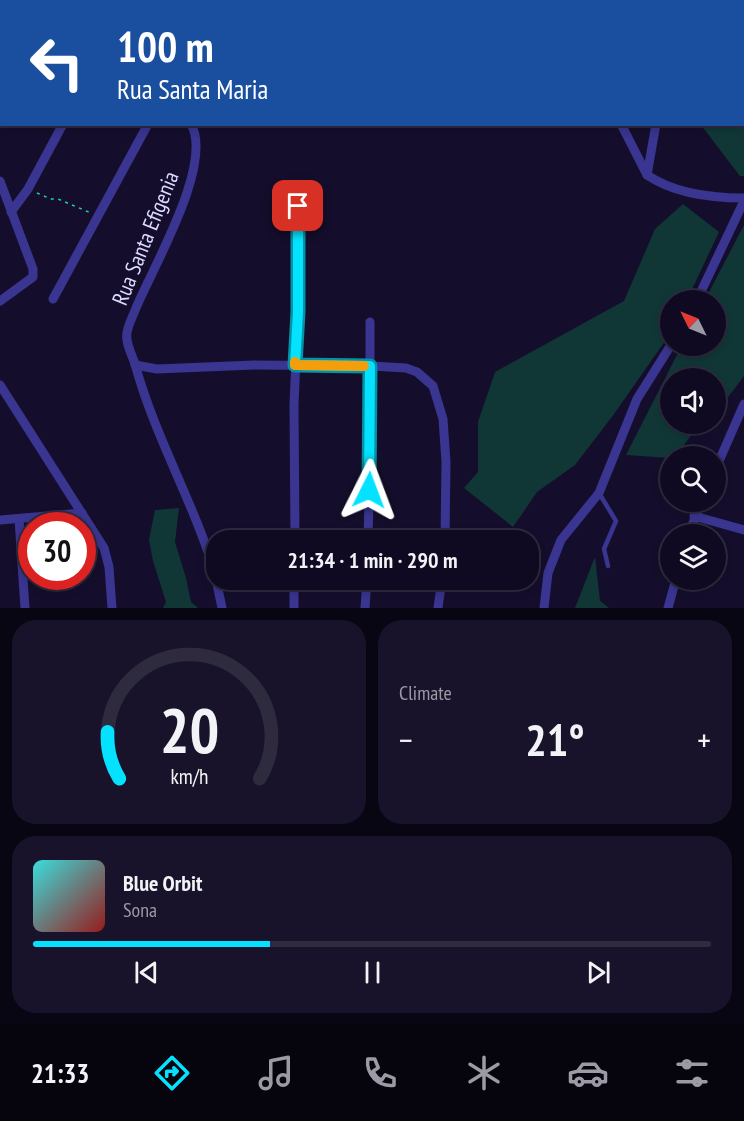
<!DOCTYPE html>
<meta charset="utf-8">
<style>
:root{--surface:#0f0a21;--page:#18132a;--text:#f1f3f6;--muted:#9b9aa5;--line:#2f2b3f;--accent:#05e2ff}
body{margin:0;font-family:"PT Sans Narrow",sans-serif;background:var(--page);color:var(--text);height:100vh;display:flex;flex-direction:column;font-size:22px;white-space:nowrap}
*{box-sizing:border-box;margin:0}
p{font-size:20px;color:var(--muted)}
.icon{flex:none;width:33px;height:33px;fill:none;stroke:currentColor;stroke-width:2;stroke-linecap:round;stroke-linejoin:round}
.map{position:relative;height:608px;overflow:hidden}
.details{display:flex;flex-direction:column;gap:12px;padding:12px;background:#080612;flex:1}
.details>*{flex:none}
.hud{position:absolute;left:0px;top:0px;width:744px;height:126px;box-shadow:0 3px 9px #0003,0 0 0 2px var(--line);background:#1a4fa0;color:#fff;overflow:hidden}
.needle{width:39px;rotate:313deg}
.fabs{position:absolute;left:660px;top:290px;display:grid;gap:12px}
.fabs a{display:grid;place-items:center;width:66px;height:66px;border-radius:50%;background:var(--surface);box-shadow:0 3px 9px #0003,0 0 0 2px var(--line);font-size:30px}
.speed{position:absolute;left:18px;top:512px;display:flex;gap:12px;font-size:30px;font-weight:700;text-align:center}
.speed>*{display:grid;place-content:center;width:78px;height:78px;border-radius:50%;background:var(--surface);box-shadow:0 3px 9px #0003,0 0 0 2px var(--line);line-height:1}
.speed .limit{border:9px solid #d22;background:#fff;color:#111}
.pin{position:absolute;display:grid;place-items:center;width:51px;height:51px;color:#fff;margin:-26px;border-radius:12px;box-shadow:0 3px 9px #0006}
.me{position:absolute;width:66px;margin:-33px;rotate:3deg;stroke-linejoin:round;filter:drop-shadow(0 0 4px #0008)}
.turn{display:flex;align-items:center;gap:21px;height:126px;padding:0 18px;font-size:27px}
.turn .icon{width:78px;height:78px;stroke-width:2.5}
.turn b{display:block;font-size:42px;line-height:51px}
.big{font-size:45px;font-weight:600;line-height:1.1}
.details .widget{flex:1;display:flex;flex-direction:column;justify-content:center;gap:9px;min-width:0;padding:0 21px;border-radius:24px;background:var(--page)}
.details .dial{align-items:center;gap:0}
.dial svg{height:156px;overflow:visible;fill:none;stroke:var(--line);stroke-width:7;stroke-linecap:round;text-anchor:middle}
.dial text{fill:var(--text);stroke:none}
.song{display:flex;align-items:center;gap:18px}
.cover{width:72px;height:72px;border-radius:9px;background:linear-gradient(135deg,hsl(180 70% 55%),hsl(0 70% 35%))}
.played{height:6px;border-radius:3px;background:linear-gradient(90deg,var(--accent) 35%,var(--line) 35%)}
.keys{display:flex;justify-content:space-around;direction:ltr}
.heat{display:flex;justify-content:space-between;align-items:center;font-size:33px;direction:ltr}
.details .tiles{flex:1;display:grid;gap:12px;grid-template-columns:1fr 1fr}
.widget:last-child{grid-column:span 2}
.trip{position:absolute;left:206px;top:530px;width:333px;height:60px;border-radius:24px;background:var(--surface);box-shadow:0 3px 9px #0003,0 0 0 2px var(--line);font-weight:600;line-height:60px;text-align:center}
.dock{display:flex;height:96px;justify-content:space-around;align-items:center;background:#06040d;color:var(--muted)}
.dock .icon{width:42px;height:42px}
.dock .current{color:var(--accent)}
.dock b{font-size:27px;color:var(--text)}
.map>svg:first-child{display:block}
</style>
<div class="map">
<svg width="744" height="608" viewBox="0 0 744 608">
<rect width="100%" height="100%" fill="#140e2c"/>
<g fill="#103736">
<path d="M 668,0 L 744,0 L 744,176 L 740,176 L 701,125 L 742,124 L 742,2 Z"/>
<path d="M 683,204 L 719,232 L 687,300 L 670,300 L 670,334 L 614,414 L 575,465 L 537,492 L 513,527 L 464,488 L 478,472 L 478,422 L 495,372 L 624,301 L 655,229 Z"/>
<path d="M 744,225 L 744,376 L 722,405 L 716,410 L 716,378 L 670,378 L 670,423 L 700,423 L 676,456 L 670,456 L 670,458 L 626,455 L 682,345 L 716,345 L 716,300 L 705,300 Z"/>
<path d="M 179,508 L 175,542 L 186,578 L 191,602 L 198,608 L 163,608 L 166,602 L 153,561 L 149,540 L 155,510 Z"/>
<path d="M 595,557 L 600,601 L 609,608 L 575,608 Z"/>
</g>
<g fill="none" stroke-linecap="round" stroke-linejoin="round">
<path stroke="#23c9c2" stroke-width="1.5" stroke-dasharray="3 4.5" stroke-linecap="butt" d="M 37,193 L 51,199 L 58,199 L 91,213"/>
<path stroke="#393590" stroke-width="4.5" d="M 599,493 L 616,521 L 604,549 L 608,566"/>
<g stroke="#393590" stroke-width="9">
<path d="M 103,0 L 104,2"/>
<path d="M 644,0 L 645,2"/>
<path d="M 41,2 L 42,0"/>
<path d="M 590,2 L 591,0"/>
<path d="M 0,78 L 2,75"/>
<path d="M 191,124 C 214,164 153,267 136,308 C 133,316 128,325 127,333 C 125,342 132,355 135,364 C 155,438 195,504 216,577"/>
<path d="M 621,124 L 647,175"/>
<path d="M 656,124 L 647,175 C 675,194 711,198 744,198"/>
<path d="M 0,181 L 33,269 L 33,277 L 0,301"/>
<path d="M 11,212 L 28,189 L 63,124"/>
<path d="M 53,299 L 148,124"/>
<path d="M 697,300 L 744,201"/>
<path d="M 135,365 L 157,369 L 254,365 L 371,366 L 406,368 L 417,372 L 433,386 L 443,419 L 446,462 L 445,540"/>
<path d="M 0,385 L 104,548 L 109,567 L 112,608"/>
<path d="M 716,468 L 744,404"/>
<path d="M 694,516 L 744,530"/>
<path d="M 19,519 L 25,608"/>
<path d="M 0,520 L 82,513"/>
<path d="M 689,534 L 701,501"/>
<path d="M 295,540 L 294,405 L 298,312 L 298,206"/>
<path d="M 368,540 L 370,460 L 370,322"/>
<path d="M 216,579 L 222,608"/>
<path d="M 294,608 L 294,579"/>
<path d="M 365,608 L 367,579"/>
<path d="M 438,608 L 442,579"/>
<path d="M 544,608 L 548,573 L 561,540 L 599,493 L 637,399 L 671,345"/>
<path d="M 668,608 L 676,579"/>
</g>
</g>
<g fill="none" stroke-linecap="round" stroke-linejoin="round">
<g stroke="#0393a6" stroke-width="15">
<path id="route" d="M 298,206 L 298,312 L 295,365 L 370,366 L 369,490"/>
</g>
<use href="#route" stroke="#05e2ff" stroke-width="10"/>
<path stroke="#f59e0b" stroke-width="10" d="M 295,362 L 295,365 L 364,366"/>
</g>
<g text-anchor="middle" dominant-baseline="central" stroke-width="6" stroke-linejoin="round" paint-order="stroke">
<g font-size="22" fill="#ded9ff" stroke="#140e2c">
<text transform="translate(145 238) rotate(-68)">Rua Santa Efigenia</text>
</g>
</g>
</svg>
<div class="fabs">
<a><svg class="needle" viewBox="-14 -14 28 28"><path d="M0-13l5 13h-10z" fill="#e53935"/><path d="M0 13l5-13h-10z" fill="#9b9aa5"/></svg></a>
<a><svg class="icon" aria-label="sound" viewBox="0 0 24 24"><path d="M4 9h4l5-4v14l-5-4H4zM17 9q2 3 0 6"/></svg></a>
<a><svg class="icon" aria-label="search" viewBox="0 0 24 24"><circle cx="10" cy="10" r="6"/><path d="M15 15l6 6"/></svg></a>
<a><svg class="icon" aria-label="layers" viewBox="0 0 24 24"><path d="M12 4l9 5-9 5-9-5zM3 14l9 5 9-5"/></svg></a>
</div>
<div class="speed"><div class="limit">30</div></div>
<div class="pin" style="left:298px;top:206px;background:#d93025"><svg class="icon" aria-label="arrive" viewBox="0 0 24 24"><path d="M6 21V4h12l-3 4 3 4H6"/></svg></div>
<svg class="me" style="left:369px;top:490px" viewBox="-20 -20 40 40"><path d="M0-17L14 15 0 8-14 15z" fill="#05e2ff" stroke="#fff" stroke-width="4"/></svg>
<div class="trip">21:34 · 1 min · 290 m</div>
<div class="hud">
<div class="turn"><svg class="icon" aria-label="left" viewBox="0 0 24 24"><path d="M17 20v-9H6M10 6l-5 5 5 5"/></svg><div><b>100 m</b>Rua Santa Maria</div></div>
</div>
</div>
<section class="details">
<div class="tiles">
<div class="widget dial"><svg viewBox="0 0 100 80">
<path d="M14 69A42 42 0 1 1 86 69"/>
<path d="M14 69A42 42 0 0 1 8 45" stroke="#05e2ff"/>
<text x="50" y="56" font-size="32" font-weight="700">20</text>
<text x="50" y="72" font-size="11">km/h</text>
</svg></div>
<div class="widget"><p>Climate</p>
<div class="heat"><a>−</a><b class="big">21°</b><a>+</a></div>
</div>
<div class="widget">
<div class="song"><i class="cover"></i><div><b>Blue Orbit</b><p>Sona</p></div></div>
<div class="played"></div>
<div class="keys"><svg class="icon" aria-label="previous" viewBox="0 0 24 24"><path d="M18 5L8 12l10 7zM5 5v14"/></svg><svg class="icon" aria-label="pause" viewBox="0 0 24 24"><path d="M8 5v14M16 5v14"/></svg><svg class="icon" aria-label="next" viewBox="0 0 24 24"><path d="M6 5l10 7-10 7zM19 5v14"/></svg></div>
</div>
</div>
</section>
<nav class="dock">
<b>21:33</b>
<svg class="icon current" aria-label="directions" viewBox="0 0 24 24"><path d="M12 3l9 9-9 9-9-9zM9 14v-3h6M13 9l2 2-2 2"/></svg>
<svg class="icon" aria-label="music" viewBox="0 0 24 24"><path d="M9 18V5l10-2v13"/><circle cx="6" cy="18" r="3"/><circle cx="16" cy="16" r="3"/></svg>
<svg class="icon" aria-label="phone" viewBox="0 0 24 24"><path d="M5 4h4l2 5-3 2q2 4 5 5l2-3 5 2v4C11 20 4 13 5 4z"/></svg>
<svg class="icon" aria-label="climate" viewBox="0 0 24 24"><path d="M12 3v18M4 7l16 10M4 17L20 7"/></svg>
<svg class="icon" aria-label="car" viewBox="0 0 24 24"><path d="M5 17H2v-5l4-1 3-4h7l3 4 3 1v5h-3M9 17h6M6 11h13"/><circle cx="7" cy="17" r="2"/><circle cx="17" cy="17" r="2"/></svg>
<svg class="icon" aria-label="filters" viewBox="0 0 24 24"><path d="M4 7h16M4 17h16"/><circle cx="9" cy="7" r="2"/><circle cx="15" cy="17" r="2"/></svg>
</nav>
